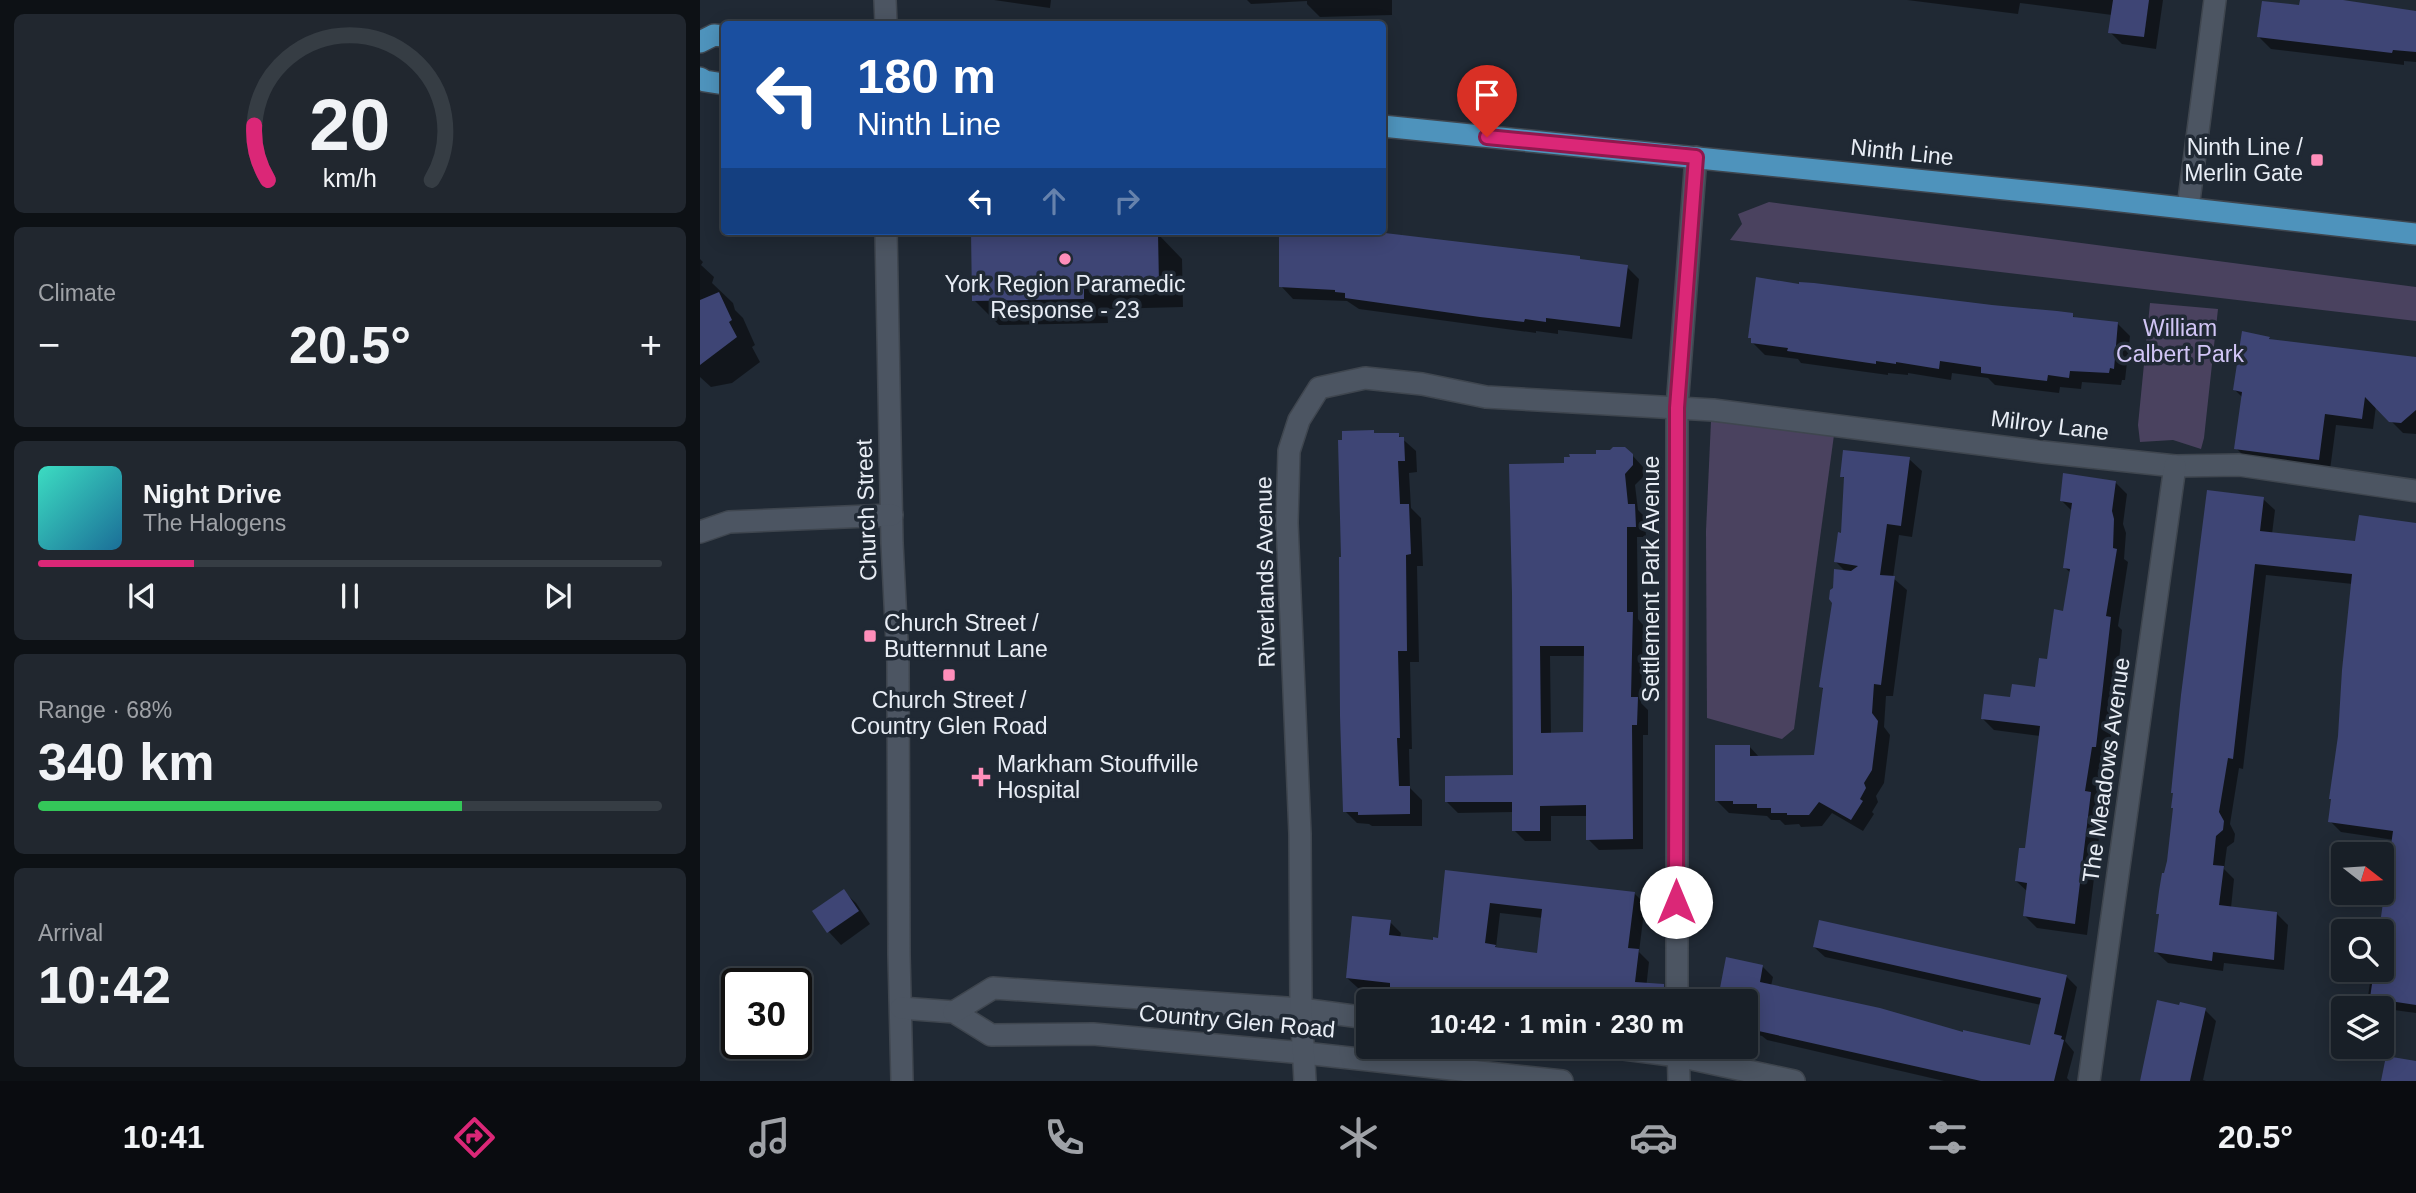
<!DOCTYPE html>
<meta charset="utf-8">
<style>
:root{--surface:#181f27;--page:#21272f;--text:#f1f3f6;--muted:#9fa2a7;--line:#363d44;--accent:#db2777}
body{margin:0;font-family:Arial,sans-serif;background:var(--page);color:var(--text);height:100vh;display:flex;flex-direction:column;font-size:26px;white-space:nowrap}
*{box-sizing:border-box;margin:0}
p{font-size:23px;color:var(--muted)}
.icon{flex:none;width:38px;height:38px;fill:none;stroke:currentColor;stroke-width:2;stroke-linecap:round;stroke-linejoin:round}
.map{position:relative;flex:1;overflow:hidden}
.side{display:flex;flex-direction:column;gap:14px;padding:14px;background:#0d1115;width:700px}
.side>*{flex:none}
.banner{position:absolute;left:21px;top:21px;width:665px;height:214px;border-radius:7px;box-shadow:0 4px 18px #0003,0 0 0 2px var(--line);background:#1a4fa0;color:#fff;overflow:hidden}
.needle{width:46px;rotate:107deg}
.buttons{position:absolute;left:1631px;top:842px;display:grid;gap:14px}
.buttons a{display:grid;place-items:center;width:63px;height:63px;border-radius:7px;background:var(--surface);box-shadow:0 4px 18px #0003,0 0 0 2px var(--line);font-size:35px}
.speed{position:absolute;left:21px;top:968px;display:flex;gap:14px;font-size:35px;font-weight:700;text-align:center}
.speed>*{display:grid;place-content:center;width:91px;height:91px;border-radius:50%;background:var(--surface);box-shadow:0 4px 18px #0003,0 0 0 2px var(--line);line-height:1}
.speed .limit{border:4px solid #111;border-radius:10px;background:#fff;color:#111}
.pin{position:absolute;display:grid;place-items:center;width:60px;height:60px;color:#fff;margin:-72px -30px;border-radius:50% 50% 50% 0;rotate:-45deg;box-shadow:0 0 7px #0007}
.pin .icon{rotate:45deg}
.me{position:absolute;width:77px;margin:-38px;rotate:0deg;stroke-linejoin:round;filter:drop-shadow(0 0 5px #0008)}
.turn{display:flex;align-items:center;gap:24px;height:147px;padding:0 21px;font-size:32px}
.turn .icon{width:91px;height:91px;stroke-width:2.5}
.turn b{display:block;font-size:49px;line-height:60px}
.lanes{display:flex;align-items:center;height:66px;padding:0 21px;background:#0003;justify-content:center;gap:35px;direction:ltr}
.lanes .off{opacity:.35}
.big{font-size:52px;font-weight:700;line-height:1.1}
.side .tile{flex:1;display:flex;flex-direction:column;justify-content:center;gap:10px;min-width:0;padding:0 24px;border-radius:10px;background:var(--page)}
.side .dial{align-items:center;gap:0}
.dial svg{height:182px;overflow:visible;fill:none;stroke:var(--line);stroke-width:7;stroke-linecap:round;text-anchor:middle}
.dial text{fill:var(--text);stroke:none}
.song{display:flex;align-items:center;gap:21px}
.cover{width:84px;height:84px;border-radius:10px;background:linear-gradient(135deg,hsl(170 70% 55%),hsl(200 70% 35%))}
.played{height:7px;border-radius:4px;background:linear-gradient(90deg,var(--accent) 25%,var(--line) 25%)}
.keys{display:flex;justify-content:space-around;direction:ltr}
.heat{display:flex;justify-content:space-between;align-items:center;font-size:38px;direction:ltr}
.charge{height:10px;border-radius:5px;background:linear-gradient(90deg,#34c759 68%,var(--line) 0)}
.trip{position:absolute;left:656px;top:989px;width:402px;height:70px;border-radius:7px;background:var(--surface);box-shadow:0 4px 18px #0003,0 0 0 2px var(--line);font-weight:700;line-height:70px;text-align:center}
.tabs{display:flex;height:112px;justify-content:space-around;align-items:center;background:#0a0c10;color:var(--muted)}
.tabs .icon{width:49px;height:49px}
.tabs .current{color:var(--accent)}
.tabs b{font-size:32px;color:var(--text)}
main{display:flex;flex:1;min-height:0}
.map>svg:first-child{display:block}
</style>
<main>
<section class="side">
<div class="tile dial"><svg viewBox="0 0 100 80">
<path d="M14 69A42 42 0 1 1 86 69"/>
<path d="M14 69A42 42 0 0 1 8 45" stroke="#db2777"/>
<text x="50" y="56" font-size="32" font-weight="700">20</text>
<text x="50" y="72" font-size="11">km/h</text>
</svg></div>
<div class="tile"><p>Climate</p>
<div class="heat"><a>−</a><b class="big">20.5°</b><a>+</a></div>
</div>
<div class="tile">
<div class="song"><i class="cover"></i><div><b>Night Drive</b><p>The Halogens</p></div></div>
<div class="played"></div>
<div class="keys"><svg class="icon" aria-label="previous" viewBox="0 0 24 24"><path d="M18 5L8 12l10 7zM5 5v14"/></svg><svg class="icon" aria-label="pause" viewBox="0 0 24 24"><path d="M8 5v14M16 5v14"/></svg><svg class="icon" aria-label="next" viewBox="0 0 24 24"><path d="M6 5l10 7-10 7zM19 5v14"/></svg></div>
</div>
<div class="tile"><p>Range · 68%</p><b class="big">340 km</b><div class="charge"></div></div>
<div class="tile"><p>Arrival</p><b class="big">10:42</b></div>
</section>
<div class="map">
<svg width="1716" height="1081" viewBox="0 0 1716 1081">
<rect width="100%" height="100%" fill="#202934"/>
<g fill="#4a425f">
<path d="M 1069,202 L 1716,287 L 1716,321 L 1030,240 L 1042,224 L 1038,214 Z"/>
<path d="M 1450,303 L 1518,309 L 1504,438 L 1501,449 L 1473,440 L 1440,442 L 1438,425 Z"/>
<path d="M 1011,421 L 1134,435 L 1094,729 L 1082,739 L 1007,718 L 1006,531 Z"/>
</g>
<g fill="#0007" fill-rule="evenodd">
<path d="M 294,0 L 351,0 L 350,8 Z"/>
<path d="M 547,0 L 692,0 L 692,15 L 620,17 L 607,4 L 607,1 L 551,4 Z"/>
<path d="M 1207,0 L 1463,0 L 1456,49 L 1422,44 L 1410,32 L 1412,15 L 1320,3 L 1318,14 Z"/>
<path d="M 1601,0 L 1633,0 L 1716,13 L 1716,62 L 1704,61 L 1704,65 L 1571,49 L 1559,37 L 1600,7 Z"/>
<path d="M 273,231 L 359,231 L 364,236 L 458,234 L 482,259 L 483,307 L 407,309 L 408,323 L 299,325 L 274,300 Z"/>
<path d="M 581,231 L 660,231 L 927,267 L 939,279 L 932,339 L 858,330 L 858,334 L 836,331 L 836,333 L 659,309 L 647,301 L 593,299 L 581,286 Z"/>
<path d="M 0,259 L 3,262 L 1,265 L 14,277 L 12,283 L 33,303 L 35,310 L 43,318 L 55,345 L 52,347 L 60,362 L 32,383 L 11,387 L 0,377 Z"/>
<path d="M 1100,286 L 1372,315 L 1376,319 L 1417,323 L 1430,336 L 1425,380 L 1422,380 L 1421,385 L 1382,382 L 1381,389 L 1360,387 L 1359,393 L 1295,385 L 1288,378 L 1252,373 L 1251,380 L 1208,373 L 1208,375 L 1188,373 L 1188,375 L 1101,363 L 1098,359 L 1065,355 L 1053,343 Z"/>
<path d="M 1569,338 L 1572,341 L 1716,359 L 1716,434 L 1703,433 L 1676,406 L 1673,429 L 1636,425 L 1630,470 L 1548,460 L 1536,448 L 1543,398 L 1535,390 Z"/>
<path d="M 673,432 L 676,435 L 698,435 L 716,451 L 717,472 L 709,473 L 711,508 L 721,518 L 723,566 L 717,566 L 719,662 L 710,662 L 712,749 L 709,749 L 710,788 L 722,800 L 722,826 L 672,826 L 669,824 L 657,823 L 645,811 Z"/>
<path d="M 932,455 L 943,467 L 943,477 L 935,485 L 938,510 L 945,517 L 946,537 L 937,537 L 938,619 L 943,625 L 941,703 L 948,710 L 948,735 L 943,735 L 943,849 L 899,850 L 888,839 L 888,816 L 851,816 L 851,841 L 825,841 L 814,830 L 814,812 L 758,813 L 747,802 L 815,777 L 866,465 ZM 850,656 L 885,656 L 885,733 L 851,734 Z"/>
<path d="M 1209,459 L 1222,471 L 1212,537 L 1199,535 L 1193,578 L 1207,590 L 1193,696 L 1186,696 L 1184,727 L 1190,735 L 1184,783 L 1176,796 L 1178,802 L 1172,812 L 1174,814 L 1163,831 L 1132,813 L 1122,826 L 1101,827 L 1099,824 L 1085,825 L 1080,820 L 1071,820 L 1067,816 L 1029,813 L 1017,801 L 1049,746 L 1060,758 L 1116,757 L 1124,690 L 1121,687 L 1147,573 L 1136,562 L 1142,535 L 1146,480 L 1142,476 Z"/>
<path d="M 1415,482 L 1427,494 L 1423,524 L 1426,533 L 1424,559 L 1428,562 L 1418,626 L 1422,630 L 1413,722 L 1408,758 L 1403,758 L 1397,800 L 1403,805 L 1387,935 L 1337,928 L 1325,916 L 1328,892 L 1316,881 L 1326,850 L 1340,736 L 1294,730 L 1282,718 L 1312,699 L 1336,689 L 1349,661 L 1364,613 L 1371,573 L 1365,568 L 1373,512 L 1361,500 Z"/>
<path d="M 1563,499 L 1575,510 L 1572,534 L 1657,543 L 1660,517 L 1716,525 L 1716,1013 L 1679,1008 L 1668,996 L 1672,970 L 1682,970 L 1682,931 L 1671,931 L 1672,918 L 1682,919 L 1694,840 L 1641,832 L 1630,821 L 1640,736 L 1653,584 L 1566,575 L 1543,769 L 1539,768 L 1530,824 L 1535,834 L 1534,842 L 1527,847 L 1524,869 L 1534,879 L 1531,908 L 1577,914 L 1588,925 L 1584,970 L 1524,963 L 1523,971 L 1468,963 L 1456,952 L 1466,875 Z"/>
<path d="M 746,872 L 934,893 L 945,904 L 939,952 L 949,962 L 946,989 L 951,1001 L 779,1001 L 748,996 L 747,1001 L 731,1001 L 702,997 L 698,993 L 658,988 L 647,978 L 690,922 L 701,933 L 700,938 L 739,941 ZM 800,913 L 843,918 L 838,955 L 796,947 Z"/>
<path d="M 143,891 L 156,903 L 170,924 L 141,945 L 129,932 L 114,911 Z"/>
<path d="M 1114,947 L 1366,976 L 1377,987 L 1365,1041 L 1374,1052 L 1367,1078 L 1370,1081 L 1244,1081 L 1067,1040 L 1062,1036 L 1046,1032 L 1046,1001 L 1025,1001 L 1026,993 L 1022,988 L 1063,967 L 1073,977 L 1071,986 L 1264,1034 L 1331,1047 L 1341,1005 L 1125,957 Z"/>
<path d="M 1505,1010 L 1516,1021 L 1503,1080 L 1506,1081 L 1441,1081 Z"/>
</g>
<g fill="#3e4575" fill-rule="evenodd">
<path d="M 1413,0 L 1449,0 L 1444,37 L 1408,33 Z"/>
<path d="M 1600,0 L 1643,0 L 1716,11 L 1716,52 L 1693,50 L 1692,53 L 1557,37 L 1562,1 L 1599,5 Z"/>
<path d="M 271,231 L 352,231 L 352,234 L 458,233 L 459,284 L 384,285 L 384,299 L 272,301 Z"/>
<path d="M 579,231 L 668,231 L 880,256 L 880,259 L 928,265 L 920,327 L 846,318 L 846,322 L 825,319 L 824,322 L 780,317 L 645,298 L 645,293 L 635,292 L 635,290 L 579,287 Z"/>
<path d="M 1056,277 L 1099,284 L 1099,282 L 1114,283 L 1292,305 L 1357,311 L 1373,313 L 1373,317 L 1418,322 L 1414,369 L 1410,368 L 1409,373 L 1370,371 L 1369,378 L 1348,375 L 1347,381 L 1281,373 L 1281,367 L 1240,361 L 1239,369 L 1196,362 L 1196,364 L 1176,361 L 1176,364 L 1087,351 L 1088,348 L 1051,343 L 1051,338 L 1048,338 Z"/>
<path d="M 19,292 L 32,320 L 29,322 L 37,337 L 0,365 L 0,300 Z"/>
<path d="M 1542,331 L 1570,337 L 1569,339 L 1716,357 L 1716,410 L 1701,423 L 1689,422 L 1665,397 L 1662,419 L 1625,414 L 1619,460 L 1534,449 L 1542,392 L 1533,390 Z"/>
<path d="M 674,430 L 674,433 L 699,433 L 699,437 L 704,437 L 705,461 L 698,461 L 700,504 L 709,504 L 711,554 L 706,555 L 707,651 L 698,651 L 700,738 L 697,738 L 699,786 L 710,786 L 710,814 L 658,815 L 658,812 L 643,812 L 640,716 L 639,557 L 641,557 L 638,440 L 642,440 L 642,431 Z"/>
<path d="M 913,447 L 925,447 L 933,454 L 933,465 L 925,474 L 928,504 L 935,504 L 936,527 L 927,527 L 927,612 L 933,612 L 931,697 L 938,697 L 937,725 L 932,725 L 933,839 L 886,840 L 886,805 L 840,806 L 840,831 L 812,831 L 812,802 L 745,802 L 745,776 L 813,775 L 812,594 L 809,464 L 864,463 L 864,457 L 870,457 L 869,454 L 896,454 L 896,450 L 910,450 ZM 840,646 L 884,646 L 883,732 L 841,733 Z"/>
<path d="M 1143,450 L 1210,457 L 1201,526 L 1187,524 L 1180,575 L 1195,576 L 1181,685 L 1174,684 L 1172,713 L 1178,721 L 1172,770 L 1164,783 L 1166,788 L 1160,799 L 1163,801 L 1151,820 L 1119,802 L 1109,815 L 1087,815 L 1087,813 L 1071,813 L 1071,808 L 1057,808 L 1057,804 L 1033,804 L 1033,801 L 1015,801 L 1015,745 L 1050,745 L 1050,756 L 1114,755 L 1123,688 L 1119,687 L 1132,603 L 1129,599 L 1130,590 L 1133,588 L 1134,569 L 1151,571 L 1158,566 L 1134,562 L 1138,532 L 1141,533 L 1144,477 L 1140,477 Z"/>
<path d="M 1363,473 L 1416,481 L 1412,511 L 1414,519 L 1413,548 L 1417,549 L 1406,616 L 1411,617 L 1396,747 L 1392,747 L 1385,791 L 1391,792 L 1375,924 L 1323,916 L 1327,883 L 1315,881 L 1319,848 L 1325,848 L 1340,726 L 1281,719 L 1284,694 L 1310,697 L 1312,684 L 1335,687 L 1339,658 L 1347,659 L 1354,609 L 1363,611 L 1370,569 L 1363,568 L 1372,503 L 1360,501 Z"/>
<path d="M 1507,490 L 1564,497 L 1560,531 L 1655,541 L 1659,515 L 1716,523 L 1716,1005 L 1670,998 L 1674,970 L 1682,970 L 1682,931 L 1679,931 L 1693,831 L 1628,822 L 1631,799 L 1629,799 L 1638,736 L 1642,670 L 1652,574 L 1555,564 L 1533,759 L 1528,758 L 1519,812 L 1524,821 L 1523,830 L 1516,836 L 1513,865 L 1524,866 L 1519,905 L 1577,912 L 1574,960 L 1513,952 L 1512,961 L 1454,952 L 1459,914 L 1456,914 L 1459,891 L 1462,873 L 1464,873 L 1467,861 L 1473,808 L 1471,808 L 1473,793 L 1471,793 L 1481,695 Z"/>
<path d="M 745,870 L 935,892 L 928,948 L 939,949 L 935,982 L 964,984 L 964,1001 L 839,1001 L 737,987 L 736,993 L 690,987 L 690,983 L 646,978 L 652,916 L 691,920 L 689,935 L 733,940 L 733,937 L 738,938 ZM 790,903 L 842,909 L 837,953 L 795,947 L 796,945 L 785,943 Z"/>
<path d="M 144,889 L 159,911 L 127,933 L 112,911 Z"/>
<path d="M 1119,920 L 1367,975 L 1354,1034 L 1362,1036 L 1361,1039 L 1364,1040 L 1354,1081 L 1281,1081 L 1054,1030 L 1055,1027 L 1046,1025 L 1046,1001 L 1023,1001 L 1025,990 L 1020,988 L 1026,957 L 1063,965 L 1060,982 L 1180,1008 L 1263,1032 L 1263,1030 L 1330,1045 L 1341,998 L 1113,947 Z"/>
<path d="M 1457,1000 L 1479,1005 L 1480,1002 L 1506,1008 L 1490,1081 L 1440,1081 Z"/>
<path d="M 1686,1056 L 1716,1061 L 1716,1081 L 1681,1081 Z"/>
</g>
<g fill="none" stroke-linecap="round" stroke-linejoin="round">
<g stroke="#3f464f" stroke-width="24">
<g id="minor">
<path d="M 185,0 L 186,24"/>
<path d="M 1488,208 L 1515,0"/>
<path d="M 186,231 L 192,543 L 198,663 L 199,955 L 202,1081"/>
<path d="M 0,532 L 29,522 L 192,515"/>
<path d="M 977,1001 L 977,408 L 996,157"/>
<path d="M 201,1008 L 254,1012 L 291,1035 L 393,1034 L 604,1053 L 862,1081"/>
<path d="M 254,1012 L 293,988 L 601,1009 L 668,1018"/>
<path d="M 901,1046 L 978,1056 L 1094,1081"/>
<path d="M 978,1046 L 979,1081"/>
<path d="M 605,1081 L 601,1009 L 600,834 L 587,523 L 589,451 L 599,420 L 619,388 L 665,378 L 722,384 L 786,397 L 1013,410 L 1343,452 L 1475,466 L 1539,465 L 1716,491"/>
<path d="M 1389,1081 L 1475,466"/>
</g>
</g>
<g stroke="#3f464f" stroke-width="24">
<g id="major">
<path d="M 0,42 L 14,35 L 24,36"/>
<path d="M 0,78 L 5,81 L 24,84"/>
<path d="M 682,126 L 1385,197 L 1716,234"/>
</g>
</g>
<use href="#minor" stroke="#4c5562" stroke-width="21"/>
<use href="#major" stroke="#4e93bc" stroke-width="21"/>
</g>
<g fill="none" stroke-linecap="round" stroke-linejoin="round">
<g stroke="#8e194d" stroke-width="18">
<path id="route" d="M 787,137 L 996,157 L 977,408 L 976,902"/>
</g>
<use href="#route" stroke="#db2777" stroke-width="12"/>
</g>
<g fill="#ff8eba" stroke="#202934" stroke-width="2.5">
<rect x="1610" y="153" width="14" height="14" rx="3.5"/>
<circle cx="365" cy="259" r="7"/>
<rect x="163" y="629" width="14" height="14" rx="3.5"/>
<rect x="242" y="668" width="14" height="14" rx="3.5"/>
<path d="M277.5 766.5h7v7h7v7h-7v7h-7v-7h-7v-7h7z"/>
</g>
<g text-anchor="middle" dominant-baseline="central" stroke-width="7" stroke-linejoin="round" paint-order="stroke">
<g font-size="23" fill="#e8edf5" stroke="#202934">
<text x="1603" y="147" text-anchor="end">Ninth Line /<tspan x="1603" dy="26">Merlin Gate</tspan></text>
<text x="365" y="284">York Region Paramedic<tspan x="365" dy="26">Response - 23</tspan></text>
<text x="184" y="623" text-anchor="start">Church Street /<tspan x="184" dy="26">Butternnut Lane</tspan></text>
<text x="249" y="700">Church Street /<tspan x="249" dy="26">Country Glen Road</tspan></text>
<text x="297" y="764" text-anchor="start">Markham Stouffville<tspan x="297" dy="26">Hospital</tspan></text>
</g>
<g font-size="23" fill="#e8edf5" stroke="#202934">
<text transform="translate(1202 152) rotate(6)">Ninth Line</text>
<text transform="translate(1350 425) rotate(7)">Milroy Lane</text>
<text transform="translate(166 510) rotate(-92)">Church Street</text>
<text transform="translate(565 572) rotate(-91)">Riverlands Avenue</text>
<text transform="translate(951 579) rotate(-90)">Settlement Park Avenue</text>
<text transform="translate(1406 770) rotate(-82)">The Meadows Avenue</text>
<text transform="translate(537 1021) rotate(5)">Country Glen Road</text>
</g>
<g font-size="23" fill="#d1c5f5" stroke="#202934">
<text x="1480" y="328">William<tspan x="1480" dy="26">Calbert Park</tspan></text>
</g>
</g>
</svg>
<div class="buttons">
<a><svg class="needle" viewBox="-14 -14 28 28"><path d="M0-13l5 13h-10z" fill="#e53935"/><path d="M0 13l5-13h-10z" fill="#9fa2a7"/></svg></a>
<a><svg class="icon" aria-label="search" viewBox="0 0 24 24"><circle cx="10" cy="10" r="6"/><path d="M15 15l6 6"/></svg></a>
<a><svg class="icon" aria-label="layers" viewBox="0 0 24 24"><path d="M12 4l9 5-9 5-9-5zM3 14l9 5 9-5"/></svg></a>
</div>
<div class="speed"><div class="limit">30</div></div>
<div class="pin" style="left:787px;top:137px;background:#d93025"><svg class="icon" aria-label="arrive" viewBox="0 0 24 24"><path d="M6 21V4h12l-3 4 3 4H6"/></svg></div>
<svg class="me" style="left:976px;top:902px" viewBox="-20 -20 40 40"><circle r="19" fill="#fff"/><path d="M0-13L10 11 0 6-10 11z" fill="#db2777"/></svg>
<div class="trip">10:42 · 1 min · 230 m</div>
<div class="banner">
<div class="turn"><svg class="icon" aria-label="left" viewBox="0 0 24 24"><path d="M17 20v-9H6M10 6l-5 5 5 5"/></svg><div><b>180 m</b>Ninth Line</div></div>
<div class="lanes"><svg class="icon" aria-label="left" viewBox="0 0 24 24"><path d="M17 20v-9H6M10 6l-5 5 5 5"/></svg><svg class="icon off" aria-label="ahead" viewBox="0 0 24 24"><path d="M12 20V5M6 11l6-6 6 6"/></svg><svg class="icon off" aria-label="right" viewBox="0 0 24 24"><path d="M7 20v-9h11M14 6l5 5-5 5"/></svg></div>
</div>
</div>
</main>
<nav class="tabs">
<b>10:41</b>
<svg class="icon current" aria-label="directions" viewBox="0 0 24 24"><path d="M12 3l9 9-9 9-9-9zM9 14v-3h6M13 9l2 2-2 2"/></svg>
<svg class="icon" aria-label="music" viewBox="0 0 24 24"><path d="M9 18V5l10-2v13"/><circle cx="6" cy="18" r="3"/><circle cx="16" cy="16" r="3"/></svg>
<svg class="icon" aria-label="phone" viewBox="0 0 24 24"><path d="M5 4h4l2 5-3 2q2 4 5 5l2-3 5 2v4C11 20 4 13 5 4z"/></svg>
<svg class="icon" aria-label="climate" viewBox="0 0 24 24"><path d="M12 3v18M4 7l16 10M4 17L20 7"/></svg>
<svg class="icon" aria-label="car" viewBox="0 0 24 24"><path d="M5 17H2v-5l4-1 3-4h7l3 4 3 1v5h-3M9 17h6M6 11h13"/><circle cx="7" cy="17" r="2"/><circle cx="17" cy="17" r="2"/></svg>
<svg class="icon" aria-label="filters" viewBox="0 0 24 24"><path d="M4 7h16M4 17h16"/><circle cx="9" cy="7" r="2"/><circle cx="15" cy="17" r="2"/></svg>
<b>20.5°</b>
</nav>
